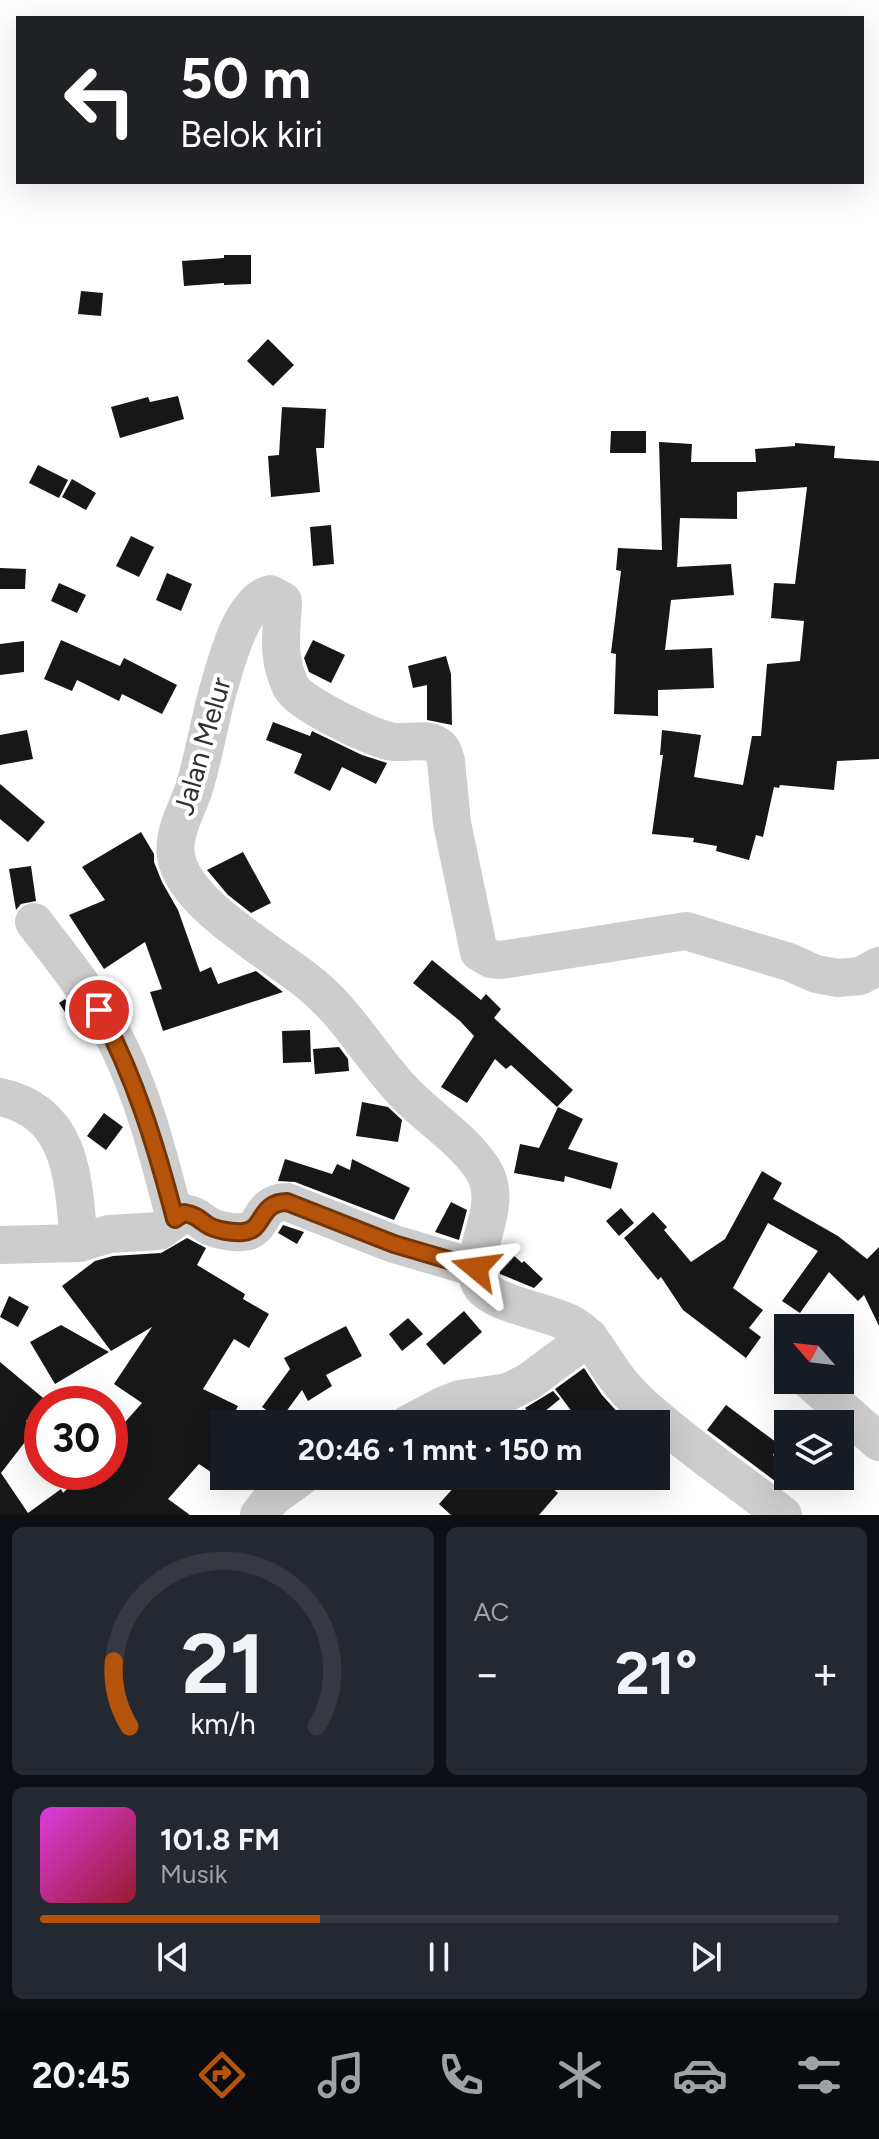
<!DOCTYPE html>
<html lang="id">
<meta charset="utf-8">
<style>
:root{--surface:#171b24;--page:#242831;--text:#f1f3f6;--muted:#9ea1a6;--line:#363941;--accent:#b45309}
body{margin:0;font-family:Figtree,sans-serif;background:var(--page);color:var(--text);height:100vh;display:flex;flex-direction:column;font-size:30px;white-space:nowrap}
*{box-sizing:border-box;margin:0}
p{font-size:26px;color:var(--muted)}
.icon{flex:none;width:44px;height:44px;fill:none;stroke:currentColor;stroke-width:2;stroke-linecap:round;stroke-linejoin:round}
.map{position:relative;height:1515px;overflow:hidden}
.drawer{display:flex;flex-direction:column;gap:12px;padding:12px;background:#0d0f14;flex:1}
.drawer>*{flex:none}
.top-card{position:absolute;left:16px;top:16px;width:848px;height:168px;border-radius:0px;box-shadow:0 8px 32px #0002;background:#202124;color:#fff;overflow:hidden}
.needle{width:52px;rotate:298deg}
.buttons{position:absolute;left:774px;top:1314px;display:grid;gap:16px}
.buttons a{display:grid;place-items:center;width:80px;height:80px;border-radius:0px;background:var(--surface);box-shadow:0 8px 32px #0002;font-size:40px}
.speed{position:absolute;left:24px;top:1386px;display:flex;gap:16px;font-size:40px;font-weight:700;text-align:center}
.speed>*{display:grid;place-content:center;width:104px;height:104px;border-radius:50%;background:var(--surface);box-shadow:0 8px 32px #0002;line-height:1}
.speed .limit{border:12px solid #d22;background:#fff;color:#111}
.pin{position:absolute;display:grid;place-items:center;width:68px;height:68px;color:#fff;margin:-34px;border:4px solid #fff;border-radius:50%;box-shadow:0 2px 8px #0007}
.me{position:absolute;width:88px;margin:-44px;rotate:286deg;stroke-linejoin:round;filter:drop-shadow(0 0 6px #0008)}
.turn{display:flex;align-items:center;gap:28px;height:168px;padding:0 32px;font-size:36px}
.turn .icon{width:104px;height:104px;stroke-width:2.5}
.turn b{display:block;font-size:56px;line-height:68px}
.big{font-size:60px;font-weight:700;line-height:1.1}
.drawer .widget{flex:1;display:flex;flex-direction:column;justify-content:center;gap:12px;min-width:0;padding:0 28px;border-radius:12px;background:var(--page)}
.drawer .dial{align-items:center;gap:0}
.dial svg{height:208px;overflow:visible;fill:none;stroke:var(--line);stroke-width:7;stroke-linecap:round;text-anchor:middle}
.dial text{fill:var(--text);stroke:none}
.song{display:flex;align-items:center;gap:24px}
.cover{width:96px;height:96px;border-radius:12px;background:linear-gradient(135deg,hsl(300 70% 55%),hsl(350 70% 35%))}
.played{height:8px;border-radius:4px;background:linear-gradient(90deg,var(--accent) 35%,var(--line) 35%)}
.keys{display:flex;justify-content:space-around;direction:ltr}
.heat{display:flex;justify-content:space-between;align-items:center;font-size:44px;direction:ltr}
.drawer .tiles{flex:1;display:grid;gap:12px;grid-template-columns:1fr 1fr}
.widget:last-child{grid-column:span 2}
.trip{position:absolute;left:210px;top:1410px;width:460px;height:80px;border-radius:0px;background:var(--surface);box-shadow:0 8px 32px #0002;font-weight:700;line-height:80px;text-align:center}
.tabs{display:flex;height:128px;justify-content:space-around;align-items:center;background:#090b0e;color:var(--muted)}
.tabs .icon{width:56px;height:56px}
.tabs .on{color:var(--accent)}
.tabs b{font-size:36px;color:var(--text)}
.map>svg:first-child{display:block}
</style>
<div class="map">
<svg width="879" height="1515" viewBox="0 0 879 1515">
<rect width="100%" height="100%" fill="#fff"/>
<g fill="#171717">
<path d="M 224,255 L 251,255 L 251,284 L 224,285 L 224,283 L 184,286 L 182,261 L 224,258 Z"/>
<path d="M 81,291 L 103,293 L 101,316 L 78,314 Z"/>
<path d="M 268,339 L 294,365 L 273,386 L 247,361 Z"/>
<path d="M 178,396 L 184,419 L 120,438 L 111,407 L 148,397 L 150,402 Z"/>
<path d="M 282,407 L 326,409 L 324,448 L 316,448 L 320,492 L 271,497 L 268,456 L 279,455 Z"/>
<path d="M 611,431 L 646,431 L 646,453 L 610,453 Z"/>
<path d="M 659,442 L 692,444 L 691,462 L 756,462 L 755,449 L 795,446 L 795,443 L 835,446 L 834,458 L 879,461 L 879,759 L 837,761 L 834,790 L 780,785 L 779,788 L 774,787 L 763,837 L 756,835 L 749,860 L 716,851 L 717,846 L 693,842 L 694,838 L 652,834 L 663,755 L 660,755 L 662,730 L 701,735 L 694,777 L 743,785 L 752,736 L 761,736 L 767,664 L 800,661 L 804,621 L 771,618 L 774,583 L 795,584 L 807,487 L 737,492 L 737,519 L 680,518 L 677,567 L 731,564 L 734,595 L 671,600 L 665,650 L 712,648 L 714,688 L 658,690 L 658,716 L 614,714 L 616,654 L 611,653 L 621,571 L 616,570 L 618,548 L 662,550 Z"/>
<path d="M 38,465 L 68,480 L 59,498 L 29,483 Z"/>
<path d="M 72,479 L 96,493 L 86,510 L 62,497 Z"/>
<path d="M 331,525 L 334,564 L 313,566 L 310,527 Z"/>
<path d="M 131,536 L 154,547 L 139,577 L 116,566 Z"/>
<path d="M 0,568 L 26,569 L 25,589 L 0,589 Z"/>
<path d="M 167,573 L 192,584 L 181,611 L 156,600 Z"/>
<path d="M 59,583 L 86,595 L 77,613 L 51,601 Z"/>
<path d="M 61,640 L 120,666 L 124,658 L 177,685 L 162,714 L 122,694 L 119,701 L 77,680 L 72,691 L 44,679 Z"/>
<path d="M 313,640 L 345,655 L 331,683 L 309,672 L 304,658 Z"/>
<path d="M 24,641 L 24,672 L 0,675 L 0,644 Z"/>
<path d="M 446,656 L 451,674 L 452,725 L 427,720 L 427,685 L 413,688 L 408,666 Z"/>
<path d="M 273,722 L 310,736 L 312,731 L 362,755 L 387,763 L 376,784 L 342,767 L 330,791 L 294,773 L 302,754 L 266,740 Z"/>
<path d="M 27,730 L 33,759 L 0,765 L 0,735 Z"/>
<path d="M 0,784 L 45,822 L 28,842 L 0,819 Z"/>
<path d="M 141,832 L 154,854 L 154,862 L 162,882 L 178,910 L 200,972 L 211,967 L 218,984 L 256,971 L 283,992 L 163,1031 L 150,992 L 162,989 L 145,942 L 104,969 L 69,915 L 105,900 L 82,867 Z"/>
<path d="M 243,852 L 271,903 L 251,913 L 228,895 L 207,870 Z"/>
<path d="M 31,866 L 36,901 L 21,904 L 16,910 L 9,869 Z"/>
<path d="M 432,960 L 481,1000 L 486,994 L 501,1009 L 494,1018 L 573,1090 L 557,1107 L 511,1065 L 506,1069 L 495,1059 L 467,1103 L 441,1087 L 474,1036 L 460,1021 L 413,983 Z"/>
<path d="M 65,999 L 82,1025 L 76,1029 L 59,1003 Z"/>
<path d="M 310,1030 L 311,1062 L 283,1063 L 282,1031 Z"/>
<path d="M 339,1047 L 348,1059 L 349,1071 L 315,1074 L 313,1049 Z"/>
<path d="M 362,1102 L 388,1107 L 402,1120 L 398,1142 L 356,1136 Z"/>
<path d="M 558,1107 L 583,1119 L 568,1149 L 618,1163 L 611,1189 L 565,1176 L 564,1182 L 514,1173 L 520,1144 L 539,1148 Z"/>
<path d="M 104,1113 L 123,1127 L 106,1150 L 87,1136 Z"/>
<path d="M 285,1159 L 332,1174 L 337,1164 L 350,1170 L 352,1159 L 410,1188 L 394,1220 L 295,1182 L 278,1181 Z"/>
<path d="M 762,1171 L 782,1183 L 773,1199 L 838,1236 L 867,1259 L 879,1247 L 879,1326 L 864,1295 L 858,1301 L 829,1272 L 800,1313 L 782,1301 L 818,1251 L 768,1223 L 733,1288 L 763,1310 L 749,1328 L 761,1337 L 746,1358 L 683,1310 L 661,1277 L 658,1280 L 624,1238 L 653,1212 L 667,1227 L 664,1230 L 691,1262 L 725,1239 Z"/>
<path d="M 451,1202 L 467,1210 L 459,1240 L 435,1232 Z"/>
<path d="M 621,1208 L 634,1223 L 619,1236 L 606,1221 Z"/>
<path d="M 283,1225 L 304,1232 L 297,1244 L 278,1233 Z"/>
<path d="M 187,1238 L 206,1248 L 197,1265 L 245,1294 L 243,1299 L 269,1314 L 249,1348 L 234,1339 L 203,1389 L 238,1406 L 229,1424 L 224,1424 L 224,1481 L 199,1464 L 168,1499 L 190,1515 L 0,1515 L 0,1362 L 48,1402 L 42,1404 L 42,1407 L 26,1421 L 35,1429 L 1,1473 L 28,1513 L 61,1489 L 63,1493 L 84,1472 L 110,1472 L 110,1439 L 142,1403 L 114,1384 L 152,1327 L 111,1351 L 62,1286 L 95,1261 L 113,1256 L 161,1253 Z"/>
<path d="M 503,1246 L 522,1263 L 524,1261 L 543,1279 L 534,1288 L 500,1274 L 499,1264 Z"/>
<path d="M 9,1296 L 29,1307 L 18,1327 L 0,1317 Z"/>
<path d="M 464,1311 L 482,1332 L 444,1365 L 426,1344 Z"/>
<path d="M 408,1318 L 423,1334 L 402,1351 L 389,1334 Z"/>
<path d="M 61,1325 L 109,1352 L 55,1384 L 30,1342 Z"/>
<path d="M 346,1326 L 362,1356 L 326,1375 L 332,1386 L 308,1401 L 302,1390 L 280,1420 L 262,1407 L 290,1369 L 284,1358 Z"/>
<path d="M 584,1368 L 602,1395 L 621,1416 L 611,1424 L 581,1424 L 555,1389 Z"/>
<path d="M 553,1391 L 560,1399 L 534,1420 L 525,1408 Z"/>
<path d="M 726,1405 L 780,1445 L 773,1455 L 788,1467 L 788,1476 L 791,1476 L 783,1487 L 707,1430 Z"/>
<path d="M 464,1476 L 538,1476 L 558,1493 L 539,1515 L 451,1515 L 439,1504 Z"/>
</g>
<g fill="none" stroke-linecap="round" stroke-linejoin="round">
<g stroke="#cdcdcd" stroke-width="38">
<path d="M 34,922 C 65,962 98,1003 120,1049 C 146,1103 160,1162 175,1219"/>
<path d="M 0,1097 C 74,1113 73,1181 79,1243"/>
<path d="M 0,1245 L 79,1243 L 109,1234 L 159,1231 L 184,1213 C 195,1215 197,1218 206,1224 C 214,1230 233,1233 243,1232 C 265,1231 257,1202 287,1202 L 394,1244 L 476,1268"/>
<path d="M 809,1380 L 879,1442"/>
<path d="M 408,1424 L 442,1406 L 460,1399 L 508,1392 L 528,1382 L 589,1337"/>
<path d="M 259,1515 L 272,1498 L 302,1476"/>
<path d="M 783,1515 C 737,1480 689,1447 646,1409 C 635,1399 624,1388 616,1377 C 602,1359 594,1337 573,1325 C 551,1312 496,1305 482,1287 C 461,1259 509,1208 482,1168 C 461,1137 427,1117 402,1090 C 371,1057 348,1015 313,986 C 277,955 184,906 176,856 C 172,831 189,807 195,785 C 204,755 209,724 217,694 C 225,667 240,602 270,594 L 283,601 C 282,632 276,656 291,687 C 300,704 373,739 394,742 C 407,743 426,738 437,745 C 443,749 444,754 446,761 L 452,823 L 479,952 L 491,959 L 501,960 L 686,931 L 789,962 L 816,974 L 838,978 L 860,976 L 879,966"/>
</g>
</g>
<g fill="none" stroke-linecap="round" stroke-linejoin="round">
<g stroke="#753606" stroke-width="20">
<path id="route" d="M 99,1010 C 135,1077 156,1146 175,1219 L 184,1213 C 195,1215 198,1218 206,1224 C 214,1230 233,1233 243,1232 C 265,1231 258,1202 287,1202 L 394,1244 L 476,1268"/>
</g>
<use href="#route" stroke="#b45309" stroke-width="14"/>
</g>
<g text-anchor="middle" dominant-baseline="central" stroke-width="8" stroke-linejoin="round" paint-order="stroke">
<g font-size="28" fill="#303030" stroke="#fff">
<text transform="translate(202 746) rotate(-74)">Jalan Melur</text>
</g>
</g>
</svg>
<div class="buttons">
<a><svg class="needle" viewBox="-14 -14 28 28"><path d="M0-13l5 13h-10z" fill="#e53935"/><path d="M0 13l5-13h-10z" fill="#9ea1a6"/></svg></a>
<a><svg class="icon" aria-label="layers" viewBox="0 0 24 24"><path d="M12 4l9 5-9 5-9-5zM3 14l9 5 9-5"/></svg></a>
</div>
<div class="speed"><div class="limit">30</div></div>
<div class="pin" style="left:99px;top:1010px;background:#d93025"><svg class="icon" aria-label="arrive" viewBox="0 0 24 24"><path d="M6 21V4h12l-3 4 3 4H6"/></svg></div>
<svg class="me" style="left:476px;top:1268px" viewBox="-20 -20 40 40"><path d="M0-17L14 15 0 8-14 15z" fill="#b45309" stroke="#fff" stroke-width="4"/></svg>
<div class="trip">20:46 · 1 mnt · 150 m</div>
<div class="top-card">
<div class="turn"><svg class="icon" aria-label="left" viewBox="0 0 24 24"><path d="M17 20v-9H6M10 6l-5 5 5 5"/></svg><div><b>50 m</b>Belok kiri</div></div>
</div>
</div>
<section class="drawer">
<div class="tiles">
<div class="widget dial"><svg viewBox="0 0 100 80">
<path d="M14 69A42 42 0 1 1 86 69"/>
<path d="M14 69A42 42 0 0 1 8 44" stroke="#b45309"/>
<text x="50" y="56" font-size="32" font-weight="700">21</text>
<text x="50" y="72" font-size="11">km/h</text>
</svg></div>
<div class="widget"><p>AC</p>
<div class="heat"><a>−</a><b class="big">21°</b><a>+</a></div>
</div>
<div class="widget">
<div class="song"><i class="cover"></i><div><b>101.8 FM</b><p>Musik</p></div></div>
<div class="played"></div>
<div class="keys"><svg class="icon" aria-label="previous" viewBox="0 0 24 24"><path d="M18 5L8 12l10 7zM5 5v14"/></svg><svg class="icon" aria-label="pause" viewBox="0 0 24 24"><path d="M8 5v14M16 5v14"/></svg><svg class="icon" aria-label="next" viewBox="0 0 24 24"><path d="M6 5l10 7-10 7zM19 5v14"/></svg></div>
</div>
</div>
</section>
<nav class="tabs">
<b>20:45</b>
<svg class="icon on" aria-label="directions" viewBox="0 0 24 24"><path d="M12 3l9 9-9 9-9-9zM9 14v-3h6M13 9l2 2-2 2"/></svg>
<svg class="icon" aria-label="music" viewBox="0 0 24 24"><path d="M9 18V5l10-2v13"/><circle cx="6" cy="18" r="3"/><circle cx="16" cy="16" r="3"/></svg>
<svg class="icon" aria-label="phone" viewBox="0 0 24 24"><path d="M5 4h4l2 5-3 2q2 4 5 5l2-3 5 2v4C11 20 4 13 5 4z"/></svg>
<svg class="icon" aria-label="climate" viewBox="0 0 24 24"><path d="M12 3v18M4 7l16 10M4 17L20 7"/></svg>
<svg class="icon" aria-label="car" viewBox="0 0 24 24"><path d="M5 17H2v-5l4-1 3-4h7l3 4 3 1v5h-3M9 17h6M6 11h13"/><circle cx="7" cy="17" r="2"/><circle cx="17" cy="17" r="2"/></svg>
<svg class="icon" aria-label="filters" viewBox="0 0 24 24"><path d="M4 7h16M4 17h16"/><circle cx="9" cy="7" r="2"/><circle cx="15" cy="17" r="2"/></svg>
</nav>
